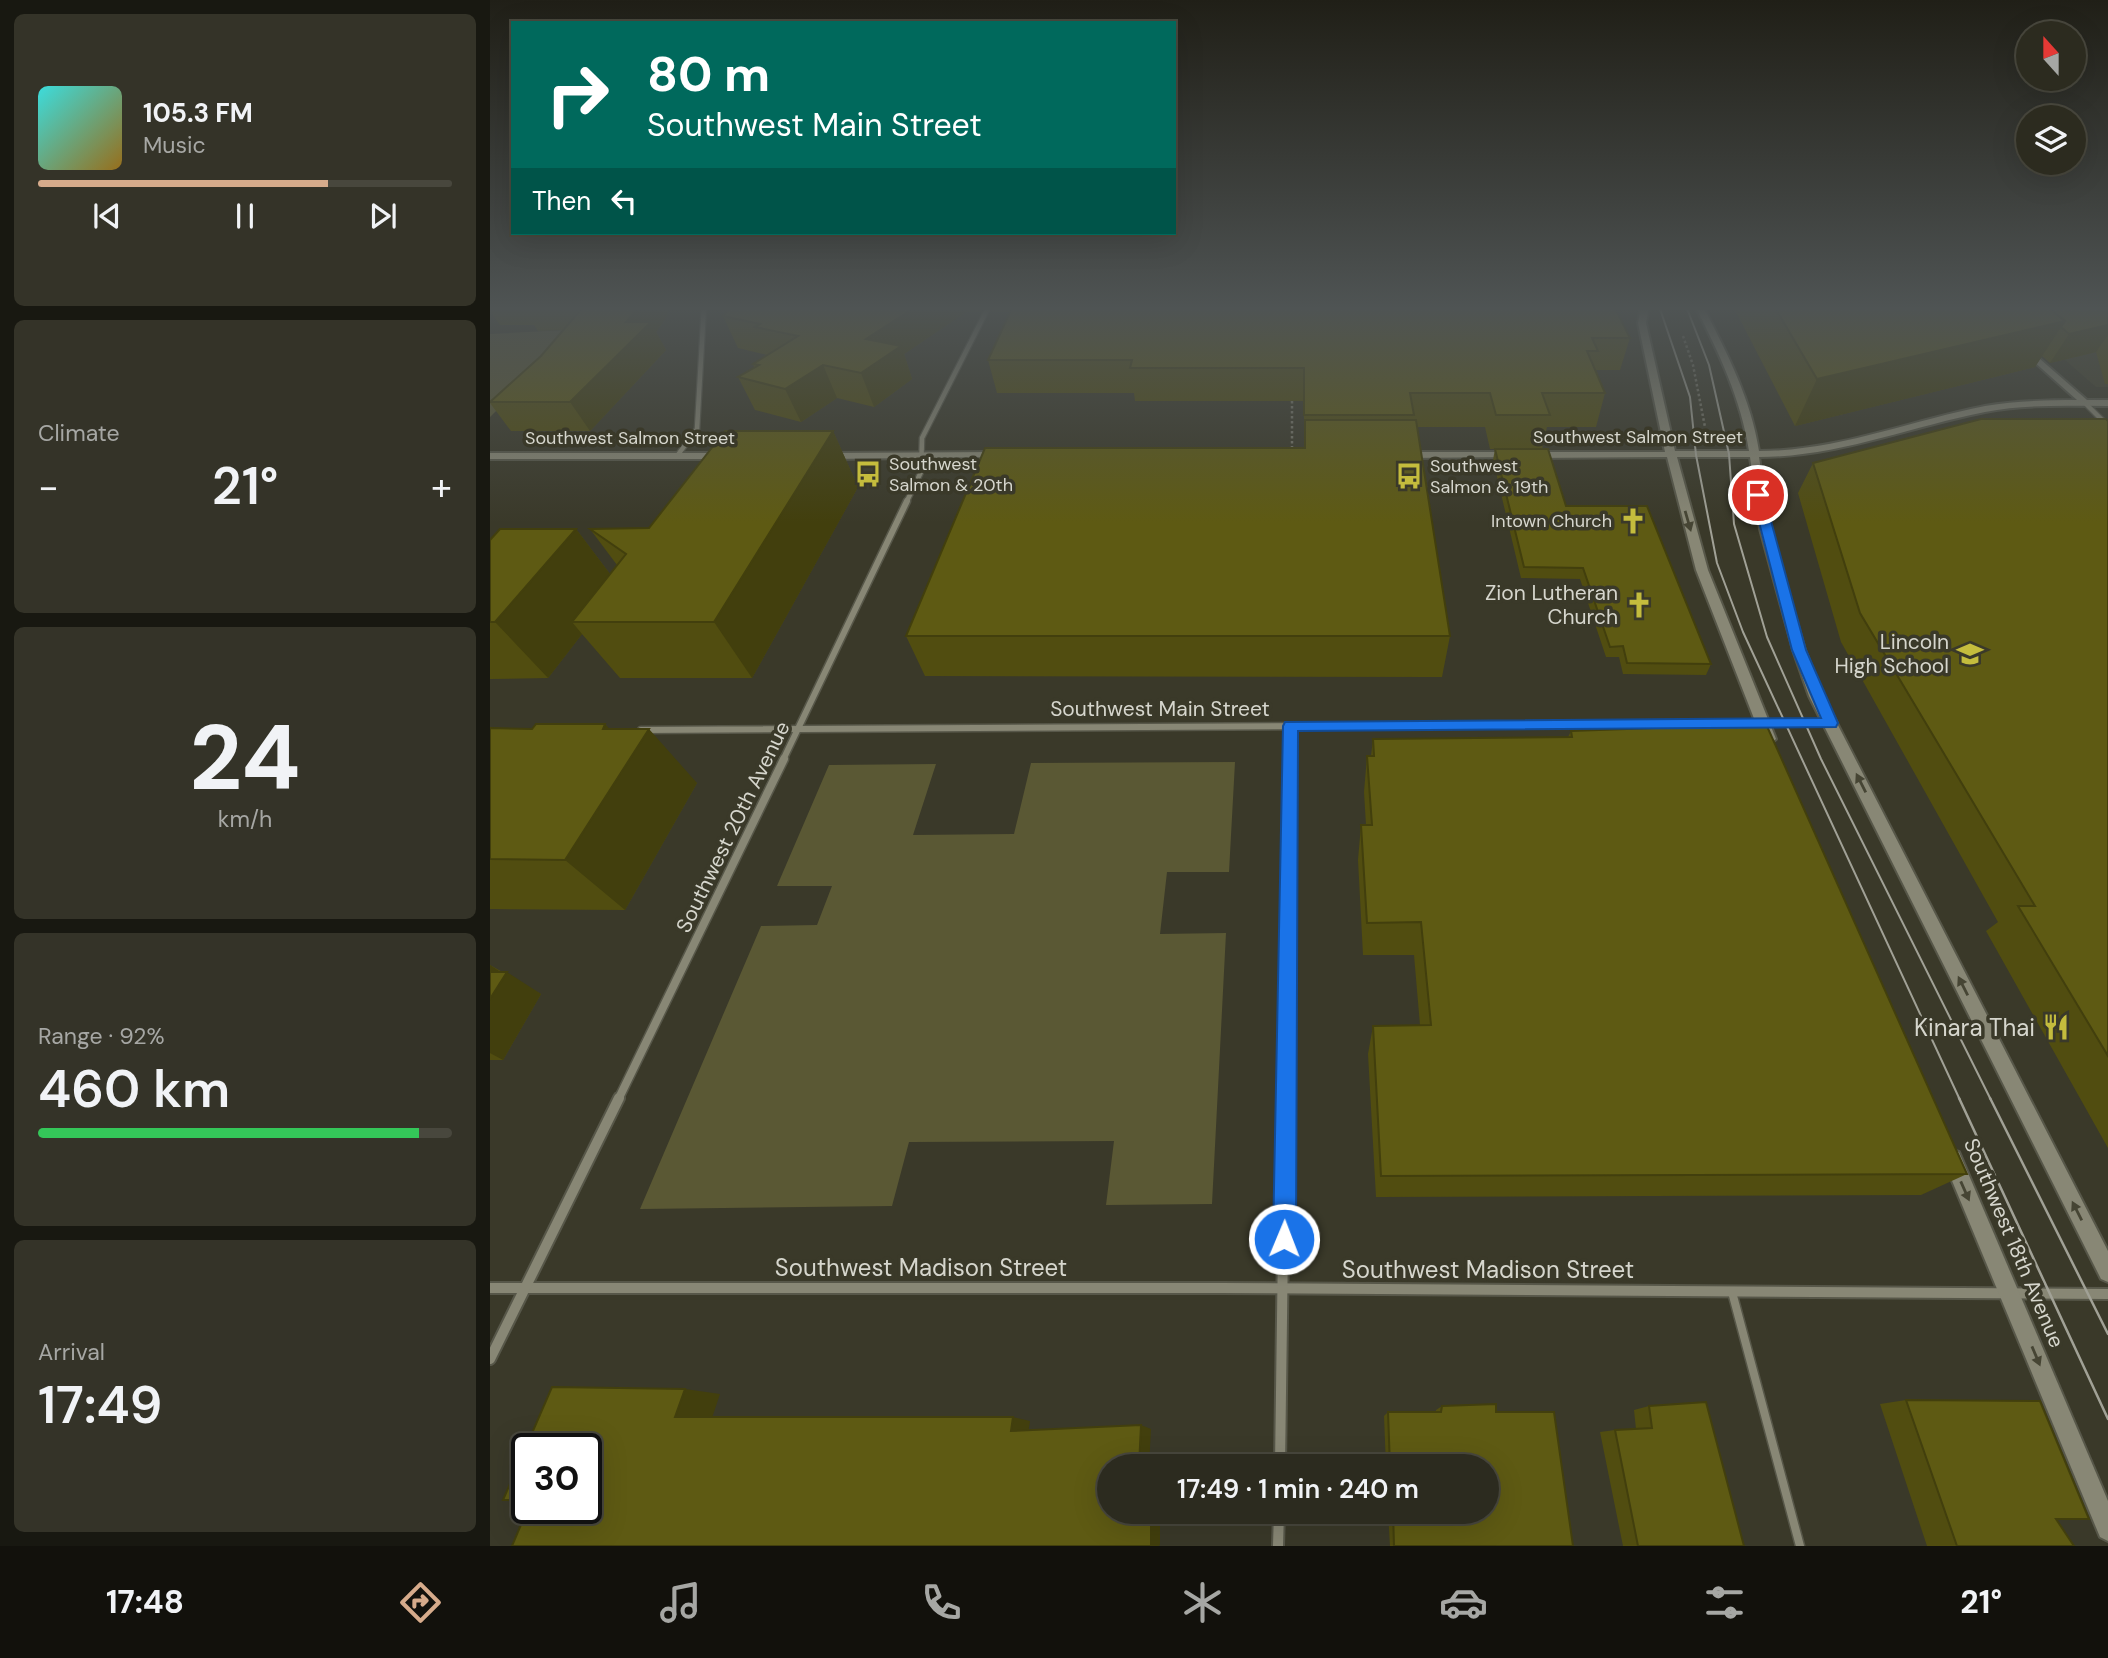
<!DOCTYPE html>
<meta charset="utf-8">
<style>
:root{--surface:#2c2b1f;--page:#343328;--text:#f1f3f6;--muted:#a6a7a4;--line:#48473d;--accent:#d6ab8b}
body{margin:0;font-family:"DM Sans",sans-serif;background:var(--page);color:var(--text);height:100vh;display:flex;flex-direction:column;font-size:26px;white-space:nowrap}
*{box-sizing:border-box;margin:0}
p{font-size:23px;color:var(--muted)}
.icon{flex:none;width:38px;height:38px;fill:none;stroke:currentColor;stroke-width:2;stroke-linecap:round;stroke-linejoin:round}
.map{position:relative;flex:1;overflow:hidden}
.panel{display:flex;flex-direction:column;gap:14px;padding:14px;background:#181811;width:490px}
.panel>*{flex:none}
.top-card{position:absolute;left:21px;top:21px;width:665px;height:214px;border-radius:0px;box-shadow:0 7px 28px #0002,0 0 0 2px var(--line);background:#00695c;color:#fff;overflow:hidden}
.needle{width:46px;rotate:339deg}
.fabs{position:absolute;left:1526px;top:21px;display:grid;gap:14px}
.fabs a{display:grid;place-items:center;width:70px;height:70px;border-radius:50%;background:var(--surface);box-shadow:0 7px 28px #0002,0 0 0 2px var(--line);font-size:35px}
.speed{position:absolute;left:21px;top:1433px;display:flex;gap:14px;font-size:35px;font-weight:700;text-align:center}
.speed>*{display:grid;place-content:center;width:91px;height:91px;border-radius:50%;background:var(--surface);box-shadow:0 7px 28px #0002,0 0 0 2px var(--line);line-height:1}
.speed .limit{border:4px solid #111;border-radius:10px;background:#fff;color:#111}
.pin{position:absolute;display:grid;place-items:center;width:60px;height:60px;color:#fff;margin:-30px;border:4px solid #fff;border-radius:50%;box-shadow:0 2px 7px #0007}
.me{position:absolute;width:77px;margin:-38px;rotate:1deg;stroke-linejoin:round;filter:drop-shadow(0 0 5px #0008)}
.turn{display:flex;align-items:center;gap:24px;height:147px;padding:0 21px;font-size:32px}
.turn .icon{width:91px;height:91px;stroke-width:2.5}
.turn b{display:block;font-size:49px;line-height:60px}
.then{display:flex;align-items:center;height:66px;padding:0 21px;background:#0003;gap:14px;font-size:26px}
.big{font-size:52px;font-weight:600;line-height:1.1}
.panel .tile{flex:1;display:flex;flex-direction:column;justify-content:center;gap:10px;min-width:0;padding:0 24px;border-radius:10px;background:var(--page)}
.panel .dial{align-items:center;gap:0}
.dial b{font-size:91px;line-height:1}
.song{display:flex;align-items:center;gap:21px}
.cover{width:84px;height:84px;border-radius:10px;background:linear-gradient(135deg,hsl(180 70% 55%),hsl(40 70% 35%))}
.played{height:7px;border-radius:4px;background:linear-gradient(90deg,var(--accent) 70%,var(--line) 70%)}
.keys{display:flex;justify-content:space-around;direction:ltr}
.heat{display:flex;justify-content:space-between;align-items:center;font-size:38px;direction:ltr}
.charge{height:10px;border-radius:5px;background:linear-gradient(90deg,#34c759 92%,var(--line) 0)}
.trip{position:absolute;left:607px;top:1454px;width:402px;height:70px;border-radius:35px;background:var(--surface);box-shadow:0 7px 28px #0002,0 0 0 2px var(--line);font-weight:600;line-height:70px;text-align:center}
.dock{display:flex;height:112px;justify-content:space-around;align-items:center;background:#12110c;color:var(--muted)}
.dock .icon{width:49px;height:49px}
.dock .current{color:var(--accent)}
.dock b{font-size:32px;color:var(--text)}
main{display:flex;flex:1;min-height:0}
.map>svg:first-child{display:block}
</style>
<main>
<section class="panel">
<div class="tile">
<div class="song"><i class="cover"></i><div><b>105.3 FM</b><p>Music</p></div></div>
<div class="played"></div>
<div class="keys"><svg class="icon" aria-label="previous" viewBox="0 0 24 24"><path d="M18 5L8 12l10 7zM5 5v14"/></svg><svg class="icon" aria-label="pause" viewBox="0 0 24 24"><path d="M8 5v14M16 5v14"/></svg><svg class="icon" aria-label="next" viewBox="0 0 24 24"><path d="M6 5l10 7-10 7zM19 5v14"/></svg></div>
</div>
<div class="tile"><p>Climate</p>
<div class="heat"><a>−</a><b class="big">21°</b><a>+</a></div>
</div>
<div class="tile dial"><b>24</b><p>km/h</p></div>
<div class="tile"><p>Range · 92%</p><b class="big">460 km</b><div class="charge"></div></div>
<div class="tile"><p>Arrival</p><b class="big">17:49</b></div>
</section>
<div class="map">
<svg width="1618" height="1546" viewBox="0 0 1618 1546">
<rect width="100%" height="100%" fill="#3a3929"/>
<path fill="#43422c" d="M 1513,306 L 1618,306 L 1618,387 L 1606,387 Z"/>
<g fill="#5a5834">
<path d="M 116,328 L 12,405 L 0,417 L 0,334 Z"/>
<path d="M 745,762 L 739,872 L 677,872 L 670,934 L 736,933 L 722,1204 L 616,1205 L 624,1141 L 419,1142 L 402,1206 L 150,1209 L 271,926 L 327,925 L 342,886 L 287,886 L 339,765 L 446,764 L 423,835 L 524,834 L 541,763 Z"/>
</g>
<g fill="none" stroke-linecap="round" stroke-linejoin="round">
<g stroke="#575749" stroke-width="11">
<path id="lane" d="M 1242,1292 L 1310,1546"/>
</g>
<g stroke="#575749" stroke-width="7">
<g id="street-far3">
<path d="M 1595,403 L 1618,426"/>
<path d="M 187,456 L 207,429 L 214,306"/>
<path d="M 416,503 L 431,472 L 432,438 L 499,306"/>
</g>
</g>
<g stroke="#575749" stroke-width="9">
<g id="street-far2">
<path d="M 151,730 L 1340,723"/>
<path d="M 293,760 L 417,501"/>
<path d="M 800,760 L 800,726"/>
</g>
</g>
<g stroke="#575749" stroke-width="11">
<g id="street-far1">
<path d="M 128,1100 L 294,759"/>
<path d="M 795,1100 L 800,759"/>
</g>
</g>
<g stroke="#575749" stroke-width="14">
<g id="street">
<path d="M 0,1288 L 730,1288 L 1618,1294"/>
<path d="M 0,1359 L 129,1098"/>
<path d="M 790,1466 L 795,1098"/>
<path d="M 788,1546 L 789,1512"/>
</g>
</g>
<g stroke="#575749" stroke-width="4">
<g id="secondary">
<path d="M 1151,306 L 1159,306 L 1156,323 L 1185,451 L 1259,451 C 1251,399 1229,353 1205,306 L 1213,306 C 1237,353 1261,399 1269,451 C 1347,451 1419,421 1495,406 C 1525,401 1556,400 1587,400 L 1532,351 L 1531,349 L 1535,346 L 1597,400 L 1618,400 L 1618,406 C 1577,406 1535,404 1495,412 C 1419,427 1347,457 1269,457 L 1280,529 L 1315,650 L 1333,696 L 1618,1251 L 1618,1282 L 1611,1279 L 1319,696 L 1303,650 L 1270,529 L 1260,457 L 1187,457 L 1218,570 L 1286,739 L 1279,744 L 1272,739 L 1206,570 L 1177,457 L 1040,458 L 1035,455 L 1040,452 L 1175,452 L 1148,323 Z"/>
<path d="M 509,452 L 512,453 L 512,457 L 337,459 L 332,456 L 337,453 Z"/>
<path d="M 1020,452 L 1025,455 L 1023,457 L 914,458 L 909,455 L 914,452 Z"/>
<path d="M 0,453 L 233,453 L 238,456 L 233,459 L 0,459 Z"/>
<path d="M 1462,1150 L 1469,1152 L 1618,1501 L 1618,1541 L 1610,1537 L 1453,1159 L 1455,1152 Z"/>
</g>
</g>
<path stroke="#777669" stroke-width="2.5" stroke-dasharray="2.5 2.5" stroke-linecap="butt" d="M 1193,336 L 1203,365 L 1215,427"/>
<use href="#lane" stroke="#888775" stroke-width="8"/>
<use href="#street-far3" stroke="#888775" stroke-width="4.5"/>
<use href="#street-far2" stroke="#888775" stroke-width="6"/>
<use href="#street-far1" stroke="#888775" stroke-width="8"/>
<use href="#street" stroke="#888775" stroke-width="10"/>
<use href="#secondary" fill="#888775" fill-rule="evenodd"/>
<g stroke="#a1a196" stroke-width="2">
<path d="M 1169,306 L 1200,397 L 1206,455 L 1227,563 L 1253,632 L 1470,1100"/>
<path d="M 1196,306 L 1219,365 L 1239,454 L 1244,524 L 1277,637 L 1331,759 L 1501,1100"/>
</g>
<g stroke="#a1a196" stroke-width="2.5">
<path d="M 1469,1098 L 1618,1419"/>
<path d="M 1500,1098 L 1618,1334"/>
</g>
<path stroke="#777669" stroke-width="2.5" stroke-dasharray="2.5 2.5" stroke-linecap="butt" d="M 802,401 L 802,452"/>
</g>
<g fill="#514d10">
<path d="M 0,306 L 178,306 L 177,316 L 166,332 L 176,350 L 100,431 L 21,431 L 0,403 L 0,401 L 51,356 L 73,330 L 48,331 L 44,325 L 10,325 L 0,311 Z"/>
<path d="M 241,306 L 495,306 L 491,312 L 476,312 L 414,354 L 422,379 L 384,407 L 347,398 L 311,422 L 265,410 L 248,377 L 264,367 L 263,364 L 277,355 L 248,348 L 233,316 Z"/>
<path d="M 500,306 L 1124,306 L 1140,338 L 1130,370 L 1106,370 L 1115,393 L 1106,427 L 1057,427 L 1052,449 L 1000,449 L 995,427 L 927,427 L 960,636 L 952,677 L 435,676 L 416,636 L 814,448 L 814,401 L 645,401 L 644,393 L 507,393 L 498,360 L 520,312 L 502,312 Z"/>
<path d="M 1243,306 L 1618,306 L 1618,384 L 1615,384 L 1606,352 L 1560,363 L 1552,356 L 1545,367 L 1305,426 Z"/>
<path d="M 1618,421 L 1618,1148 L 1496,931 L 1508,922 L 1351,642 L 1308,493 L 1323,463 Z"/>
<path d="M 343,431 L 368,487 L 262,678 L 130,678 L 92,634 L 58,678 L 0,679 L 0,540 L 86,529 L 120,574 L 127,565 L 100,529 L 159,528 Z"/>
<path d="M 1005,449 L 1076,506 L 1221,664 L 1216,675 L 1133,674 L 1129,657 L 1116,657 L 1090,579 L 1031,578 L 1003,460 Z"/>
<path d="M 115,724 L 119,729 L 207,783 L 135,910 L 0,909 L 0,728 L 42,729 Z"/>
<path d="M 1081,731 L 1477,1174 L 1431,1195 L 886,1197 L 878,1054 L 883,1026 L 930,1025 L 924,955 L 873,955 L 868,860 L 871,825 L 876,825 L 874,792 L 877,756 L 881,756 L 883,739 L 1078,737 Z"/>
<path d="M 0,965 L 51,994 L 13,1060 L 0,1060 Z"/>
<path d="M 1416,1400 L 1566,1519 L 1584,1546 L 1437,1546 L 1390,1404 Z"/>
<path d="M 952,1406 L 1006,1412 L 1083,1546 L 900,1546 L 898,1512 L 998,1512 L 998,1466 L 896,1466 L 894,1416 L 898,1412 L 946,1412 L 946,1410 Z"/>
<path d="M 1159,1406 L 1254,1546 L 1133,1546 L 1110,1432 L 1125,1430 L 1146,1429 L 1144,1410 Z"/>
</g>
<g fill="#423f0d">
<path d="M 149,306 L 178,306 L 177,316 L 166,332 L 176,350 L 100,431 L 80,402 L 136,322 Z"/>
<path d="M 427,306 L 474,306 L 476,312 L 414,354 L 422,379 L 384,407 L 371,373 L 376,339 Z"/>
<path d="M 489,306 L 495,306 L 491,312 Z"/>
<path d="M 1575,321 L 1545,367 L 1305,426 L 1327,379 Z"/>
<path d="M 1618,325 L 1618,335 L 1606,352 L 1560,363 L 1579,334 Z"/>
<path d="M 333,365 L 347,398 L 311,422 L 295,389 Z"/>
<path d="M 343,431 L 368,487 L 262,678 L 224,622 Z"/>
<path d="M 86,529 L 129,586 L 82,622 L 92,634 L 58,678 L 5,622 Z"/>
<path d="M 115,724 L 143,754 L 159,729 L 207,783 L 135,910 L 75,860 L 113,729 Z"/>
<path d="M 0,965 L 15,975 L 17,972 L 51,994 L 13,1060 L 0,1053 Z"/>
<path d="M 195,1389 L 230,1394 L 221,1421 L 185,1417 Z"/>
<path d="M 523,1417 L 540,1421 L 538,1434 L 521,1431 Z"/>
<path d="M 651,1425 L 661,1429 L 659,1466 L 649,1466 Z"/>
<path d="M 658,1512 L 668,1512 L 670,1521 L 670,1544 L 669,1546 L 661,1546 Z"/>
</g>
<g fill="#5e5a13" stroke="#423f0d" stroke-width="2">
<path d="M 94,306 L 149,306 L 136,322 L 161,322 L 80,402 L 0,402 L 51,356 Z"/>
<path d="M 241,306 L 427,306 L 376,339 L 411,346 L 371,373 L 333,365 L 295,389 L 248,377 L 269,365 L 263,364 L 308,336 L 265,327 L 270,324 L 233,316 Z"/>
<path d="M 523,306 L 1124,306 L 1140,338 L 1102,338 L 1108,351 L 1097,351 L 1115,393 L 1052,393 L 1060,415 L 1006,415 L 1000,393 L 920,393 L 924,415 L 814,415 L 814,368 L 640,368 L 642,360 L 498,360 Z"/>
<path d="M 1284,306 L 1557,306 L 1575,321 L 1327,379 Z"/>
<path d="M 1557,306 L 1618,306 L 1618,325 L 1579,334 L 1571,327 L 1575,321 Z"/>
<path d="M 1491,419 L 1616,419 L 1618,421 L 1618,1056 L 1528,906 L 1545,906 L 1370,613 L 1323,463 Z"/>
<path d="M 815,420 L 926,420 L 960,636 L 416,636 L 495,448 L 815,448 Z"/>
<path d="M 235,431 L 343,431 L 224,622 L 82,622 L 136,554 L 100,529 L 159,528 Z"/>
<path d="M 1005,449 L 1058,449 L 1076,506 L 1157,506 L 1221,664 L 1137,663 L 1133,646 L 1120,647 L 1093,568 L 1034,567 Z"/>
<path d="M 10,529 L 86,529 L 5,622 L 0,622 L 0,540 Z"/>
<path d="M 46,724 L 115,724 L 113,729 L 159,729 L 75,860 L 0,859 L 0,728 L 42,729 Z"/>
<path d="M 1276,724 L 1477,1174 L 891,1176 L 883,1026 L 941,1025 L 931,922 L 877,923 L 871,825 L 882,825 L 877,756 L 884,756 L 883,739 L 1082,737 L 1081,731 Z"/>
<path d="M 0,972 L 17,972 L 0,999 Z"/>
<path d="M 62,1387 L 195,1389 L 185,1417 L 523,1417 L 521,1431 L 651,1425 L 649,1466 L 620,1466 L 620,1512 L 658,1512 L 661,1524 L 661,1546 L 22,1546 L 38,1508 L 96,1508 L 96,1449 L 37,1449 L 37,1500 L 13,1500 Z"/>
<path d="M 1416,1400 L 1550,1401 L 1599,1519 L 1566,1519 L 1584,1546 L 1467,1546 Z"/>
<path d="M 1216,1402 L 1254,1546 L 1148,1546 L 1125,1430 L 1162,1428 L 1159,1406 Z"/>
<path d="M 1006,1404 L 1006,1412 L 1064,1412 L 1083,1546 L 904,1546 L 903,1512 L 998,1512 L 998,1466 L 900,1466 L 898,1412 L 951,1412 L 952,1406 Z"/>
</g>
<defs><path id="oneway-solid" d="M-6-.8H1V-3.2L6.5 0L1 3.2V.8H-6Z" transform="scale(1.75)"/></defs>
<g fill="#464534">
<use href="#oneway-solid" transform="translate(1198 521) rotate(74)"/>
<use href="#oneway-solid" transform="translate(1371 783) rotate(-117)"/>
<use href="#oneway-solid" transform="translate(1473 986) rotate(-117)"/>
<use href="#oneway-solid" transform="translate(1475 1191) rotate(66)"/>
<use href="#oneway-solid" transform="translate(1587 1211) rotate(-117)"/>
<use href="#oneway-solid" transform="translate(1546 1356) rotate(67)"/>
</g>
<linearGradient id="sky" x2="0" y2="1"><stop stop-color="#201f17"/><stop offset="0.59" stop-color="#4f5454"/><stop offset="1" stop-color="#4f5454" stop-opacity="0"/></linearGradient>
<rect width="1618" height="523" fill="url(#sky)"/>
<path fill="#1a73e8" stroke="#114b97" stroke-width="2" d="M 1268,492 L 1274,495 L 1316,650 L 1348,723 L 1346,727 L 808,731 L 806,1239 L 802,1247 L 794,1250 L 786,1247 L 783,1239 L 793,726 L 795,722 L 1331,718 L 1302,650 L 1262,495 Z"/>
<defs>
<g id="bus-bare" transform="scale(2.1)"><path d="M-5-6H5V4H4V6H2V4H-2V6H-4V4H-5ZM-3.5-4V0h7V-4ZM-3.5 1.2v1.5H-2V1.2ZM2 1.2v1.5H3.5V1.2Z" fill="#c4bc3d" stroke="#3a3929" stroke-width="2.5" paint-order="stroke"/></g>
<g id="church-bare" transform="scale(2.1)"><path d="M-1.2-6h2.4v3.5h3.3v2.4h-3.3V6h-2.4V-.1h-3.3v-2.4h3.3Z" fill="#c4bc3d" stroke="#3a3929" stroke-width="2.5" paint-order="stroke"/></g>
<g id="school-bare" transform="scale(2.1)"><path d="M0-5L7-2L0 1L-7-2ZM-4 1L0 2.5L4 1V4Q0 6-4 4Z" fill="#c4bc3d" stroke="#3a3929" stroke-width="2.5" paint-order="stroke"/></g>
<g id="restaurant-bare" transform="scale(2.1)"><path d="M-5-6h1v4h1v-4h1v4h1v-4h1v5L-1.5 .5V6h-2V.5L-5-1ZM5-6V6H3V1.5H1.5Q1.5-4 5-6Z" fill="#c4bc3d" stroke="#3a3929" stroke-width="2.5" paint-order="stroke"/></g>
</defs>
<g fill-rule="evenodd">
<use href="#bus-bare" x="378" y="474"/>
<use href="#bus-bare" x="919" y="476"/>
<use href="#church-bare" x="1143" y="521"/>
<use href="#church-bare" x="1149" y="605"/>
<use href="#school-bare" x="1480" y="654"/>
<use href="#restaurant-bare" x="1566" y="1027"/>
</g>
<g text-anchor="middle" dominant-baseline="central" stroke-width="7" stroke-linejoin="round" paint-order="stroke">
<g font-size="18" fill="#d6d6cd" stroke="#3a3929">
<text x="1148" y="437">Southwest Salmon Street</text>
<text x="140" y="438">Southwest Salmon Street</text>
</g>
<g font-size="18" fill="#d6d6cd" stroke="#3a3929" text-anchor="start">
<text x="399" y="464">Southwest<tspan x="399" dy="21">Salmon &amp; 20th</tspan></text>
<text x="940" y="466">Southwest<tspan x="940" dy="21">Salmon &amp; 19th</tspan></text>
<text x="1122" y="521" text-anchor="end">Intown Church</text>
</g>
<g font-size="21" fill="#d6d6cd" stroke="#3a3929" text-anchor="end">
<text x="1128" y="593">Zion Lutheran<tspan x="1128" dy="24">Church</tspan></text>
<text x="1459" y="642">Lincoln<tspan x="1459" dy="24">High School</tspan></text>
</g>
<g font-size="21" fill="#d6d6cd" stroke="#3a3929">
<text x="670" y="709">Southwest Main Street</text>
<text transform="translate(243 827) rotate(-64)">Southwest 20th Avenue</text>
<text transform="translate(1524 1243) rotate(67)">Southwest 18th Avenue</text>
</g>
<g font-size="24" fill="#d6d6cd" stroke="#3a3929" text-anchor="end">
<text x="1545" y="1027">Kinara Thai</text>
</g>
<g font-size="24" fill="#d6d6cd" stroke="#3a3929">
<text x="431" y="1267">Southwest Madison Street</text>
<text x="998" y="1269">Southwest Madison Street</text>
</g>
</g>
</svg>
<div class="fabs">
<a><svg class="needle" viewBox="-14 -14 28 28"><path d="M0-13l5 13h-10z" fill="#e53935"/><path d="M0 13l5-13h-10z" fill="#a6a7a4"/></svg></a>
<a><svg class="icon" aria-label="layers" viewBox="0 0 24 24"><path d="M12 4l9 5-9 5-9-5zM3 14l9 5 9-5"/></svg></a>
</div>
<div class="speed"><div class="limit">30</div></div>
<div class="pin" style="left:1268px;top:495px;background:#d93025"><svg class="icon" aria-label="arrive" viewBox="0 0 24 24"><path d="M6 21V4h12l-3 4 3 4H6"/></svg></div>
<svg class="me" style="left:794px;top:1239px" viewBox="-20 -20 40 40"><circle r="17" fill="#1a73e8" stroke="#fff" stroke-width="3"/><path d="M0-11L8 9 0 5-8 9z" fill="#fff"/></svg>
<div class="trip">17:49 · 1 min · 240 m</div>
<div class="top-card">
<div class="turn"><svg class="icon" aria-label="right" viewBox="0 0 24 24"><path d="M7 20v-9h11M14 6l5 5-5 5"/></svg><div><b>80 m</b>Southwest Main Street</div></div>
<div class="then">Then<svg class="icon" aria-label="left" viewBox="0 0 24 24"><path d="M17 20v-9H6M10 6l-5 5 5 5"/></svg></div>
</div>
</div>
</main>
<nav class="dock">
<b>17:48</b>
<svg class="icon current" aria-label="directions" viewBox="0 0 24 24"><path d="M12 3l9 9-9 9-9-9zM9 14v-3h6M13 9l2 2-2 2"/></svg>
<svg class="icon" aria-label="music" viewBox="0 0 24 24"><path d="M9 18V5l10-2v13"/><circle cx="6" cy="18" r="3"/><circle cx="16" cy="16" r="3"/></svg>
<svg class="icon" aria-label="phone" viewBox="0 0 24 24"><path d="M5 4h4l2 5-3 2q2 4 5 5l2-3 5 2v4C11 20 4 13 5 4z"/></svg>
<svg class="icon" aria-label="climate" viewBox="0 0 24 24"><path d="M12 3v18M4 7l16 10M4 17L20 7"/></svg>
<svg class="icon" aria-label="car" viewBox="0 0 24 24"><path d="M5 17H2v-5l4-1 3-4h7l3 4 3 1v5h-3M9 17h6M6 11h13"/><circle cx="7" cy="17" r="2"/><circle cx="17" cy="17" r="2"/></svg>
<svg class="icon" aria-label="filters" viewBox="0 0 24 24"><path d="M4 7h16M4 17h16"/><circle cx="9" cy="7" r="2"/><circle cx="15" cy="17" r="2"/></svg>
<b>21°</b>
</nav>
